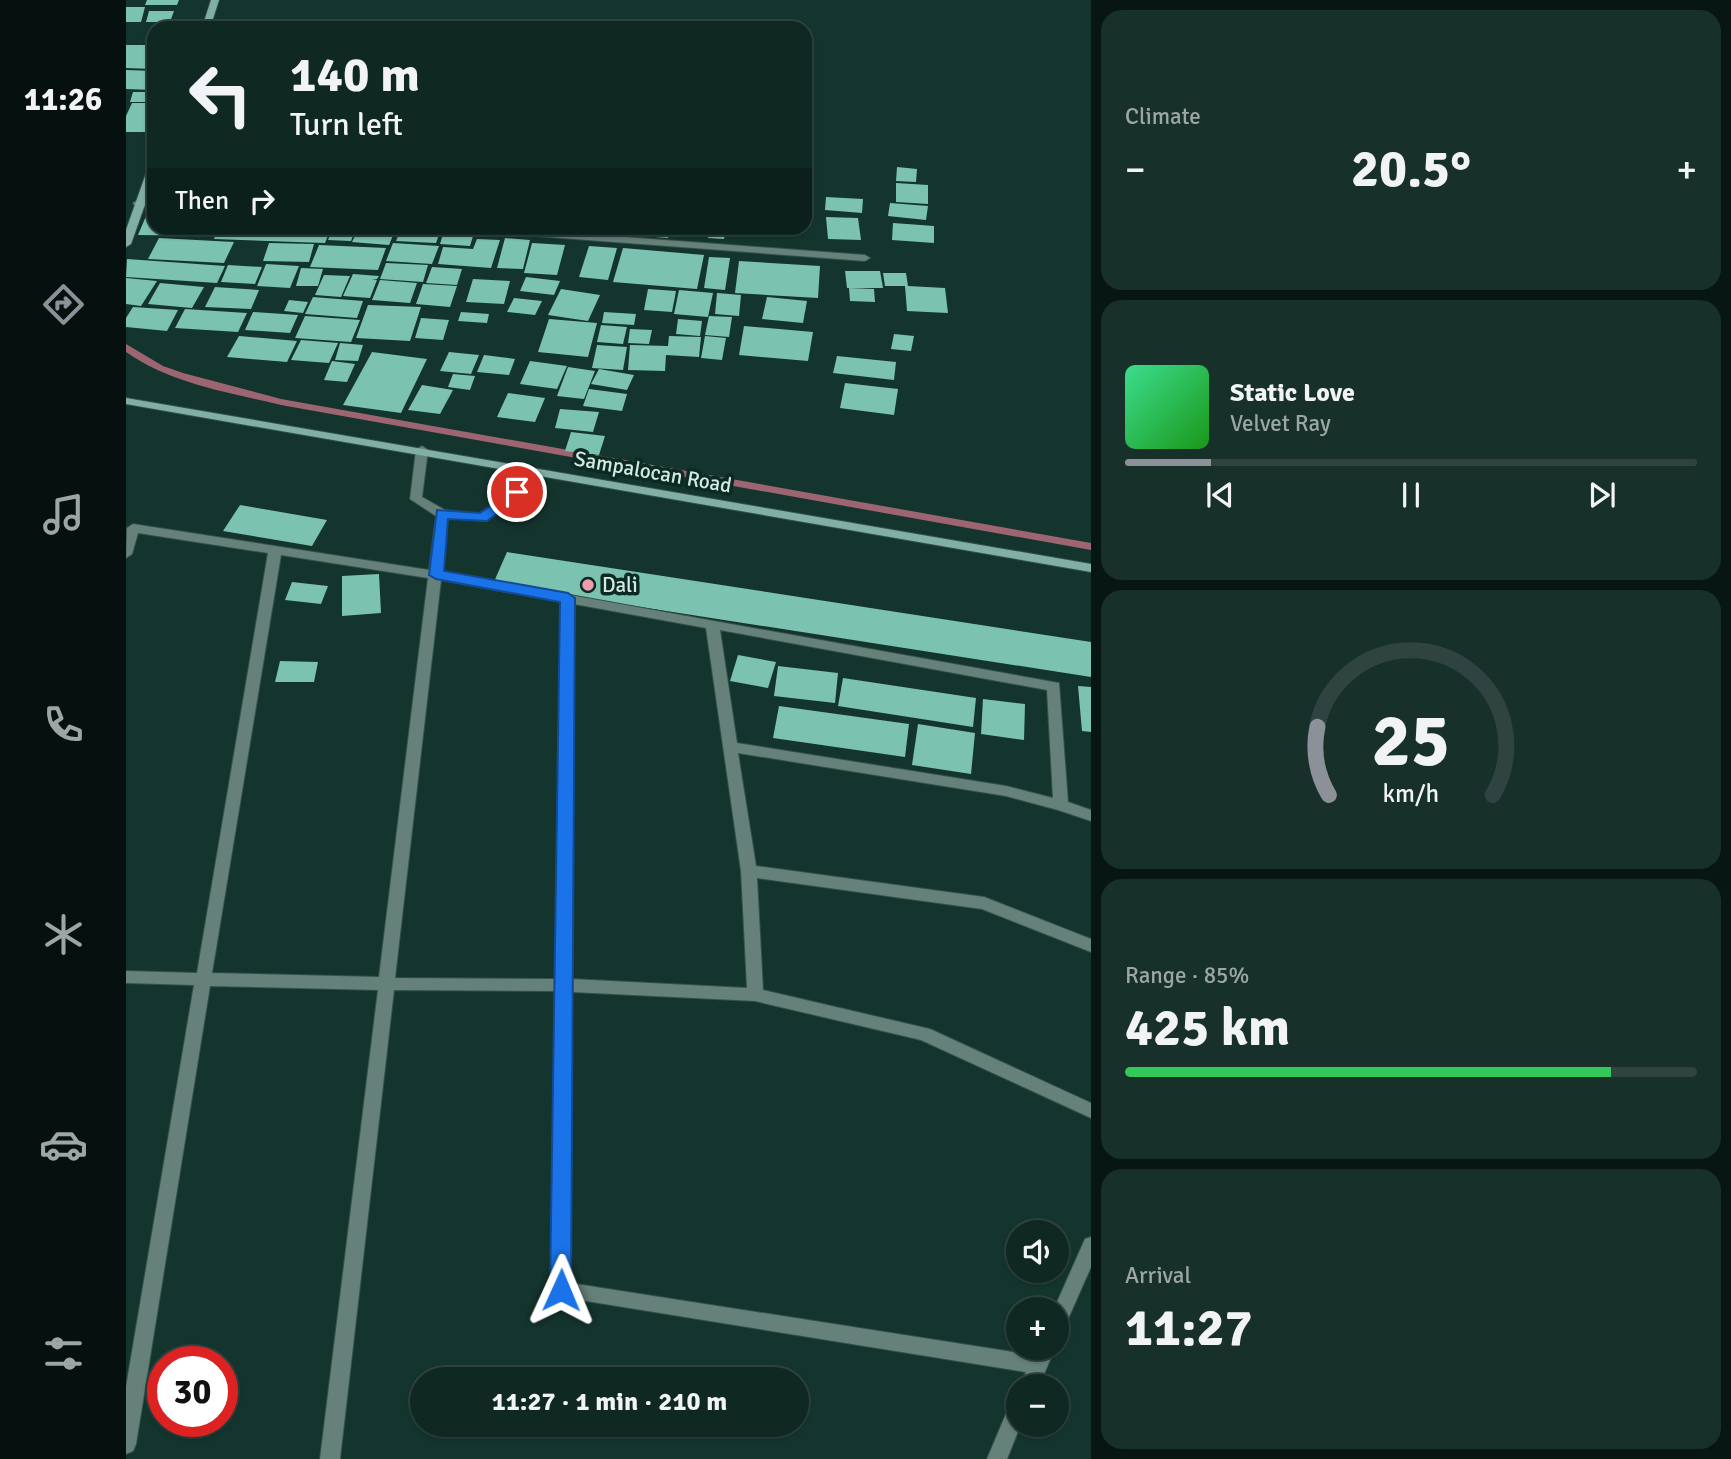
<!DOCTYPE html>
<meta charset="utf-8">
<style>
:root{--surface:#0f2822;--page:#18302a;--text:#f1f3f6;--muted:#9ba6a5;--line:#2f4440;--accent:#8c9099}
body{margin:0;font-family:Signika,sans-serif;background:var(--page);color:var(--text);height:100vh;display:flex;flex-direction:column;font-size:26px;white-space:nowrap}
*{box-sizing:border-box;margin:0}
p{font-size:23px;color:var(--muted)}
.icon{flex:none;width:38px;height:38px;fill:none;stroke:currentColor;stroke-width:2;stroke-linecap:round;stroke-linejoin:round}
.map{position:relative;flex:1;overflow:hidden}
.panel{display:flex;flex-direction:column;gap:10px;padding:10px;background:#081613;width:640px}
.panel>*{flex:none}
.top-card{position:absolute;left:21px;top:21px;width:665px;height:214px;border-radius:21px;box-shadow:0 2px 5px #0004,0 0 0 2px var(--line);background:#0f2822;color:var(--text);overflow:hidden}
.tools{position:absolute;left:880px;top:1220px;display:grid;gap:14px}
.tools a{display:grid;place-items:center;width:63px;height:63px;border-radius:50%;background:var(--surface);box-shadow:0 2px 5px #0004,0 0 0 2px var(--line);font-size:35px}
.speed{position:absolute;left:21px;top:1346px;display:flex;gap:14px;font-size:35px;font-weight:700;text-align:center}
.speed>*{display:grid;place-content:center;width:91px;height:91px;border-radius:50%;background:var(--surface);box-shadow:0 2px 5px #0004,0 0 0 2px var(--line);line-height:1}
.speed .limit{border:10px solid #d22;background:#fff;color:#111}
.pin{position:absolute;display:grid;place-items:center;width:60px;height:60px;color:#fff;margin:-30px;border:4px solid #fff;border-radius:50%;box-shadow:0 2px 7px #0007}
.me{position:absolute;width:77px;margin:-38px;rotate:1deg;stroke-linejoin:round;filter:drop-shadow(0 0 5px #0008)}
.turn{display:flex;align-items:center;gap:24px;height:147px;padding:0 28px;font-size:32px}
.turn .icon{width:91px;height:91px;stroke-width:2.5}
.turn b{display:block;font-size:49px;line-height:60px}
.then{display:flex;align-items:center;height:66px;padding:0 28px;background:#0003;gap:14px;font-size:26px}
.big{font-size:52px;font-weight:800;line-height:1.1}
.panel .card{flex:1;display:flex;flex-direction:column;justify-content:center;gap:10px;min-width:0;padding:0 24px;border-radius:21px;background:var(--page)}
.panel .dial{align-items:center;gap:0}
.dial svg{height:182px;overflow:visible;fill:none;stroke:var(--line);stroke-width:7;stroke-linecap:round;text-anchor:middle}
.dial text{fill:var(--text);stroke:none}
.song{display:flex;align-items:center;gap:21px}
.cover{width:84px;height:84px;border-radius:10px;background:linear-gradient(135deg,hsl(150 70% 55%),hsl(120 70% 35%))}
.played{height:7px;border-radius:4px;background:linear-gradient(90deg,var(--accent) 15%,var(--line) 15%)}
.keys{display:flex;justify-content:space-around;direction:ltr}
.heat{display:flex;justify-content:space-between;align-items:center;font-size:38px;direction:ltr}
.charge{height:10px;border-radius:5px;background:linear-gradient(90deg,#34c759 85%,var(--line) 0)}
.trip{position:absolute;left:284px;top:1367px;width:399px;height:70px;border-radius:35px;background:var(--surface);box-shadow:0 2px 5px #0004,0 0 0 2px var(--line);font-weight:800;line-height:70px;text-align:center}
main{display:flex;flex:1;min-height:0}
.tabs{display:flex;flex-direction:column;width:126px;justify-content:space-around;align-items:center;background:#06100e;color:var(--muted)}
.tabs .icon{width:49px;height:49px}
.tabs .selected{color:var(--accent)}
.tabs b{font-size:32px;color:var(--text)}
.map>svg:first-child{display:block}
</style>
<main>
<nav class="tabs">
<b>11:26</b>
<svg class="icon selected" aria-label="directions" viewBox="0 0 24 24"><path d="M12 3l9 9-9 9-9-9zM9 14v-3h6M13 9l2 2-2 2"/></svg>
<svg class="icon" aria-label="music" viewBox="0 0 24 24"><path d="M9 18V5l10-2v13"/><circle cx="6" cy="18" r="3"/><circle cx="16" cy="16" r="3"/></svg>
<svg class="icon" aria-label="phone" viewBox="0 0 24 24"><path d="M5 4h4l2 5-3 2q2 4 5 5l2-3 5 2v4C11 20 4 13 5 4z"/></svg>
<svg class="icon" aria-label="climate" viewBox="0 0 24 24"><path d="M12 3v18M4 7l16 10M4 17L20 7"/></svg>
<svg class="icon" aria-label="car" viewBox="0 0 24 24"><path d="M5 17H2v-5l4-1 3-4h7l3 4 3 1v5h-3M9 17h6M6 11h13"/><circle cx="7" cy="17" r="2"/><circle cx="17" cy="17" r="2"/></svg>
<svg class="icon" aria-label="filters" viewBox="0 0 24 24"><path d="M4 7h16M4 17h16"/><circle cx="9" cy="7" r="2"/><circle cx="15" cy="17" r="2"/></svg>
</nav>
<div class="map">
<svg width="965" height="1459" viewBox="0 0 965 1459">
<rect width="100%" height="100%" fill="#14352e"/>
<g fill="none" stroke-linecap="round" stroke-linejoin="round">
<path fill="#9d6572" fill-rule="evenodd" d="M 0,344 L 37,366 L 57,373 L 155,399 L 965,543 L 965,550 L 155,405 C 102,392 45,384 0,352 Z"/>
</g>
<g fill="#7cc2b0">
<path d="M 21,0 L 53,0 L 51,5 L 19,5 Z"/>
<path d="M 0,7 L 19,7 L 15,22 L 0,22 Z"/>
<path d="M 23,11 L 48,11 L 44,22 L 20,22 Z"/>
<path d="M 0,45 L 28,45 L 28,69 L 0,68 Z"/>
<path d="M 0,70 L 28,71 L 28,90 L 0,89 Z"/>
<path d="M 7,92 L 28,92 L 28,102 L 4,102 Z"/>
<path d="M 6,103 L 28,103 L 19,132 L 0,132 L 0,116 Z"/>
<path d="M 771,167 L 791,169 L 790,182 L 770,181 Z"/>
<path d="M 770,183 L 802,185 L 802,204 L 770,202 Z"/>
<path d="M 700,197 L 737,199 L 736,213 L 699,210 Z"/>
<path d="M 764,203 L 802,206 L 800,220 L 762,216 Z"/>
<path d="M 20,216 L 28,216 L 28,228 L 88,228 L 85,236 L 12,235 Z"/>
<path d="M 700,217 L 732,218 L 735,240 L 702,239 Z"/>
<path d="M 767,223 L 808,226 L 808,243 L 766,240 Z"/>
<path d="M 92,228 L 205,228 L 199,243 L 88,239 Z"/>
<path d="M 207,228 L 230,228 L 225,241 L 202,240 Z"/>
<path d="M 233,228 L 270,228 L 263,245 L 226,242 Z"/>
<path d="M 505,228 L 545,228 L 542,238 L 503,235 Z"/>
<path d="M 547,228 L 579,228 L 576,237 L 545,234 Z"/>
<path d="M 585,228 L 600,228 L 598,239 L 582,238 Z"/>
<path d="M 275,229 L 314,232 L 310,243 L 270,241 Z"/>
<path d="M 317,234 L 347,236 L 344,246 L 314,244 Z"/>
<path d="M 33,238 L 108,242 L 98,263 L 22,259 Z"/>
<path d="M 379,238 L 404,240 L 397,269 L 371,268 Z"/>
<path d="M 351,239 L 374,240 L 365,268 L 312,264 L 317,247 L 347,249 Z"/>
<path d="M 143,243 L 188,244 L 183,262 L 137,261 Z"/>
<path d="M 267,243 L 313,246 L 306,264 L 260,261 Z"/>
<path d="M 406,243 L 439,245 L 431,275 L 398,273 Z"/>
<path d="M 193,245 L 260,248 L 252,270 L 184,267 Z"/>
<path d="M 463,246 L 491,248 L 482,280 L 453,277 Z"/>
<path d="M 497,248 L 578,255 L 571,289 L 487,282 Z"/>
<path d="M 583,257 L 604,258 L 599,290 L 578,288 Z"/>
<path d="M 1,259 L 99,266 L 91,283 L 0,277 Z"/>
<path d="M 613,261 L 694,266 L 692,298 L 609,293 Z"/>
<path d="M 260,263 L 302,265 L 297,282 L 254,279 Z"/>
<path d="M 140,264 L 173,266 L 164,288 L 131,286 Z"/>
<path d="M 102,265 L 136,267 L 129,284 L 95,282 Z"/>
<path d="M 306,267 L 336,269 L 331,285 L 300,283 Z"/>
<path d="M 175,268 L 197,269 L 192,286 L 170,286 Z"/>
<path d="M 719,271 L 754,271 L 757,288 L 721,288 Z"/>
<path d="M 757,273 L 780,273 L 782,286 L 819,288 L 822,313 L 781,311 L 779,286 L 759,286 Z"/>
<path d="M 227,274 L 253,276 L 251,279 L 246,279 L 251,280 L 244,298 L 217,296 Z"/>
<path d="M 198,275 L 224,276 L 215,297 L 189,295 Z"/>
<path d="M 400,277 L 434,281 L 428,295 L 394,291 Z"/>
<path d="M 0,278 L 31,281 L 15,306 L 0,304 Z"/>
<path d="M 347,279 L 384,281 L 378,304 L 340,302 Z"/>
<path d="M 254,280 L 291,283 L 284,303 L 246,300 Z"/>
<path d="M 34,283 L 78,287 L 66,308 L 22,304 Z"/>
<path d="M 297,284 L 331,286 L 324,307 L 290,304 Z"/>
<path d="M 89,287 L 133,290 L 125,309 L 79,307 Z"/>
<path d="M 723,288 L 748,289 L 749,302 L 724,301 Z"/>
<path d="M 435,289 L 474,295 L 462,321 L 422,315 Z"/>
<path d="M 522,289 L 550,291 L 546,312 L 518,310 Z"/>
<path d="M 553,290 L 587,293 L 582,317 L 548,314 Z"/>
<path d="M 591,293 L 615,295 L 613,316 L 589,314 Z"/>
<path d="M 187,297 L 237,301 L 231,318 L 179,314 Z"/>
<path d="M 641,297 L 681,301 L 677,323 L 636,319 Z"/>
<path d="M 388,298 L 416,301 L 409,315 L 381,312 Z"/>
<path d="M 163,300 L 182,302 L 177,313 L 158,311 Z"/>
<path d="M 242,305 L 295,307 L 284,341 L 230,338 Z"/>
<path d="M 7,307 L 52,310 L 41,331 L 0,327 L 0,318 Z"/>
<path d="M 59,309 L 121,313 L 112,332 L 49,328 Z"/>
<path d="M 127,312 L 172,315 L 164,333 L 119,330 Z"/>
<path d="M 335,312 L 363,314 L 361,323 L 332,321 Z"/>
<path d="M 478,312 L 510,314 L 508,325 L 476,323 Z"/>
<path d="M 179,316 L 234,320 L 225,342 L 169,338 Z"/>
<path d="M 583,316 L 606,317 L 603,337 L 579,335 Z"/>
<path d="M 295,318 L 323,320 L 317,340 L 289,338 Z"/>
<path d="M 423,319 L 471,323 L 462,357 L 412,352 Z"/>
<path d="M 552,319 L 576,321 L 574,336 L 550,334 Z"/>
<path d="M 475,325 L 501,327 L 497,344 L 471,342 Z"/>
<path d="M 618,326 L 687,332 L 682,361 L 613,355 Z"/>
<path d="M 504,329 L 526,330 L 523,344 L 502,343 Z"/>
<path d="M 768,334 L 788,336 L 785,351 L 765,349 Z"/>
<path d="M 113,336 L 171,341 L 161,362 L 101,357 Z"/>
<path d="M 543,336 L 575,337 L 573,357 L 540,355 L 539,371 L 502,370 L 504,345 L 542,346 Z"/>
<path d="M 579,336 L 600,338 L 596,360 L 575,358 Z"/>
<path d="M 175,340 L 212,343 L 203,363 L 165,360 Z"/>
<path d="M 214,343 L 237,345 L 232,361 L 209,360 Z"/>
<path d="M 471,345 L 501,347 L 497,370 L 466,368 Z"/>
<path d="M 246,352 L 301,359 L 275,413 L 217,405 Z"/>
<path d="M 323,352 L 353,355 L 345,374 L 314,371 Z"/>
<path d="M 358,355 L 389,359 L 383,375 L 351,372 Z"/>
<path d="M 711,356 L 770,362 L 768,380 L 707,373 Z"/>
<path d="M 206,361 L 229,364 L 221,382 L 198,380 Z"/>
<path d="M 404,361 L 441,366 L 431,389 L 394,384 Z"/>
<path d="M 442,367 L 469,371 L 458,399 L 431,396 Z"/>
<path d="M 473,369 L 508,375 L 501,390 L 465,384 Z"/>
<path d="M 327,374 L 349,376 L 344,390 L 322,387 Z"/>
<path d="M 719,383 L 772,389 L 768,415 L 714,408 Z"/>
<path d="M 296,385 L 327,390 L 314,414 L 282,410 Z"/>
<path d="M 463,389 L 501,394 L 496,411 L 457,406 Z"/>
<path d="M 382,393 L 419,398 L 409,422 L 371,417 Z"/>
<path d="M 434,409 L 473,412 L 467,432 L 429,428 Z"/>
<path d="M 445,432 L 479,436 L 473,455 L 439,451 Z"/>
<path d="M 114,505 L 201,520 L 186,546 L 97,531 Z"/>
<path d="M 381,552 L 965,642 L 965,677 L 367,584 Z"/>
<path d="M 253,574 L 255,613 L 216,616 L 216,576 Z"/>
<path d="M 166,582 L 202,586 L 195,604 L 159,600 Z"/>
<path d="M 612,655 L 650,662 L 642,688 L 604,681 Z"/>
<path d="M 154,661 L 192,662 L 188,682 L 149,682 Z"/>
<path d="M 652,666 L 712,673 L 709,703 L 648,696 Z"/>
<path d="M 717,678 L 850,698 L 847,727 L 712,706 Z"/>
<path d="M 952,686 L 965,687 L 965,732 L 956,731 Z"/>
<path d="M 857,699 L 899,704 L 898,740 L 855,734 Z"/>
<path d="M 653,706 L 783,724 L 779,757 L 647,738 Z"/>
<path d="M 792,724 L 849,733 L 845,774 L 786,765 Z"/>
</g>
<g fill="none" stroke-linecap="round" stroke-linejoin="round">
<g stroke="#33524b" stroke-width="2">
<g id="street">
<path d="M 12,200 L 28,202 L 28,208 L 8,205 L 7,203 Z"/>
<path d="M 338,228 L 377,228 L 739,255 L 744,258 L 739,261 L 343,231 Z"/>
<path d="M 296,446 L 302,450 L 296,497 L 319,510 L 353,514 L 385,491 L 387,464 L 391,463 L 397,467 L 395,495 L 360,521 L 322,518 L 316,572 L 933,683 L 942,802 L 965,810 L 965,821 L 932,810 L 880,796 L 612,753 L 630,866 L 858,897 L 965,939 L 965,952 L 856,909 L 631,878 L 637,990 L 804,1029 L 965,1103 L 965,1118 L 795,1040 L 629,1001 L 446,992 L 444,1283 L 907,1355 L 911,1348 L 929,1348 L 913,1386 L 893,1386 L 900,1372 L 429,1296 L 426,1290 L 430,991 L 268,990 L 214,1459 L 194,1459 L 252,990 L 84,986 L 10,1444 L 7,1451 L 0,1454 L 0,1387 L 68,985 L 0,983 L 0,971 L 71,973 L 142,553 L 12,533 L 6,554 L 0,558 L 1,528 L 7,524 L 303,570 L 310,516 L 284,499 L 290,450 ZM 155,555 L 302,578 L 253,977 L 86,973 ZM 315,580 L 435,602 L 430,979 L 269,978 ZM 448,604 L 580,628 L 615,871 L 621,988 L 446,979 ZM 594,630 L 921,690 L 927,798 L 880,786 L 611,743 Z"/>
<path d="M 965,1237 L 965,1267 L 938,1328 L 931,1331 L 931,1309 L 928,1309 L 959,1239 Z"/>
<path d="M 892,1400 L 892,1424 L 895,1424 L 881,1459 L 861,1459 L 885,1402 Z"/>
</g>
</g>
<g stroke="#33524b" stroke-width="2">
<g id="secondary">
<path d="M 85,0 L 93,0 L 84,28 L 76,28 Z"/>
<path d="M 28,162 L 28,179 L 5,244 L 0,247 L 0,230 L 23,165 Z"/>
<path d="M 0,398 L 965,564 L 965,572 L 0,404 Z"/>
</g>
</g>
<use href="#street" fill="#658179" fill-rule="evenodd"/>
<use href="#secondary" fill="#82afa3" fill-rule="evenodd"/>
</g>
<path fill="#1a73e8" stroke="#114b97" stroke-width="2" d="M 391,488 L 396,489 L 396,495 L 361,521 L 322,519 L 318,571 L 442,593 L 449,598 L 445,1290 L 442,1297 L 435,1300 L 427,1297 L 424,1290 L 434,602 L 310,579 L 303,575 L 311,510 L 354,513 Z"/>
<circle fill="#f29ab0" stroke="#092b24" stroke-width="2.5" cx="462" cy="585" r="7"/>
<g text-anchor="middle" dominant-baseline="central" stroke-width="7" stroke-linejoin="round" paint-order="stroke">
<g font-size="21" fill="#d6e8e2" stroke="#092b24">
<text transform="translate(527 472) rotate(10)">Sampalocan Road</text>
</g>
<g font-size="21" fill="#d6e8e2" stroke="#092b24" text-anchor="start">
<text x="476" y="585">Dali</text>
</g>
</g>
</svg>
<div class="tools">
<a><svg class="icon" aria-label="sound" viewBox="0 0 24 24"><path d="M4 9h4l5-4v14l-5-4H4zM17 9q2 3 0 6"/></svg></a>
<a>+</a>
<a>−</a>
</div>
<div class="speed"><div class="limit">30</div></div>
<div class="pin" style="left:391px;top:492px;background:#d93025"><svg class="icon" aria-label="arrive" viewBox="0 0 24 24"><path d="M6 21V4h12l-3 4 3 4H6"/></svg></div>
<svg class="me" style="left:435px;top:1290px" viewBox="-20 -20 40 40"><path d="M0-17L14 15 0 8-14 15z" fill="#1a73e8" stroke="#fff" stroke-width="4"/></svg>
<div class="trip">11:27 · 1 min · 210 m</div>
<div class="top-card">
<div class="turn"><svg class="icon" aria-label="left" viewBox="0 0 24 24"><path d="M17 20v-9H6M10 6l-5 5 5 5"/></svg><div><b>140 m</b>Turn left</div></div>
<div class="then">Then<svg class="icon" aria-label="right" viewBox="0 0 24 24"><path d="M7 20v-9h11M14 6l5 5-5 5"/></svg></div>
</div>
</div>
<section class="panel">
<div class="card"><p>Climate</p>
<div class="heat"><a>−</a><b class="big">20.5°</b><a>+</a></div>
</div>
<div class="card">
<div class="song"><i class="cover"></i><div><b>Static Love</b><p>Velvet Ray</p></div></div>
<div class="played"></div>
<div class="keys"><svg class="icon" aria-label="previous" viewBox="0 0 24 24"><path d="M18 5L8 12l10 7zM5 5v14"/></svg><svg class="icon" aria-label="pause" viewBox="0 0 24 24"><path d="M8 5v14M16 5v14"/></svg><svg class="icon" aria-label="next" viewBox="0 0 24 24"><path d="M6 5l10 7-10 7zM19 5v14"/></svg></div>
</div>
<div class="card dial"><svg viewBox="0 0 100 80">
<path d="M14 69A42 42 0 1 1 86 69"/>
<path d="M14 69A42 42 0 0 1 9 39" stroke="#8c9099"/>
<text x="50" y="56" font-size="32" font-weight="700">25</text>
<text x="50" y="72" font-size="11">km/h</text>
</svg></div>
<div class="card"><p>Range · 85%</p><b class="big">425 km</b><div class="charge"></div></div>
<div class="card"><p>Arrival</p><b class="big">11:27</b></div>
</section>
</main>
